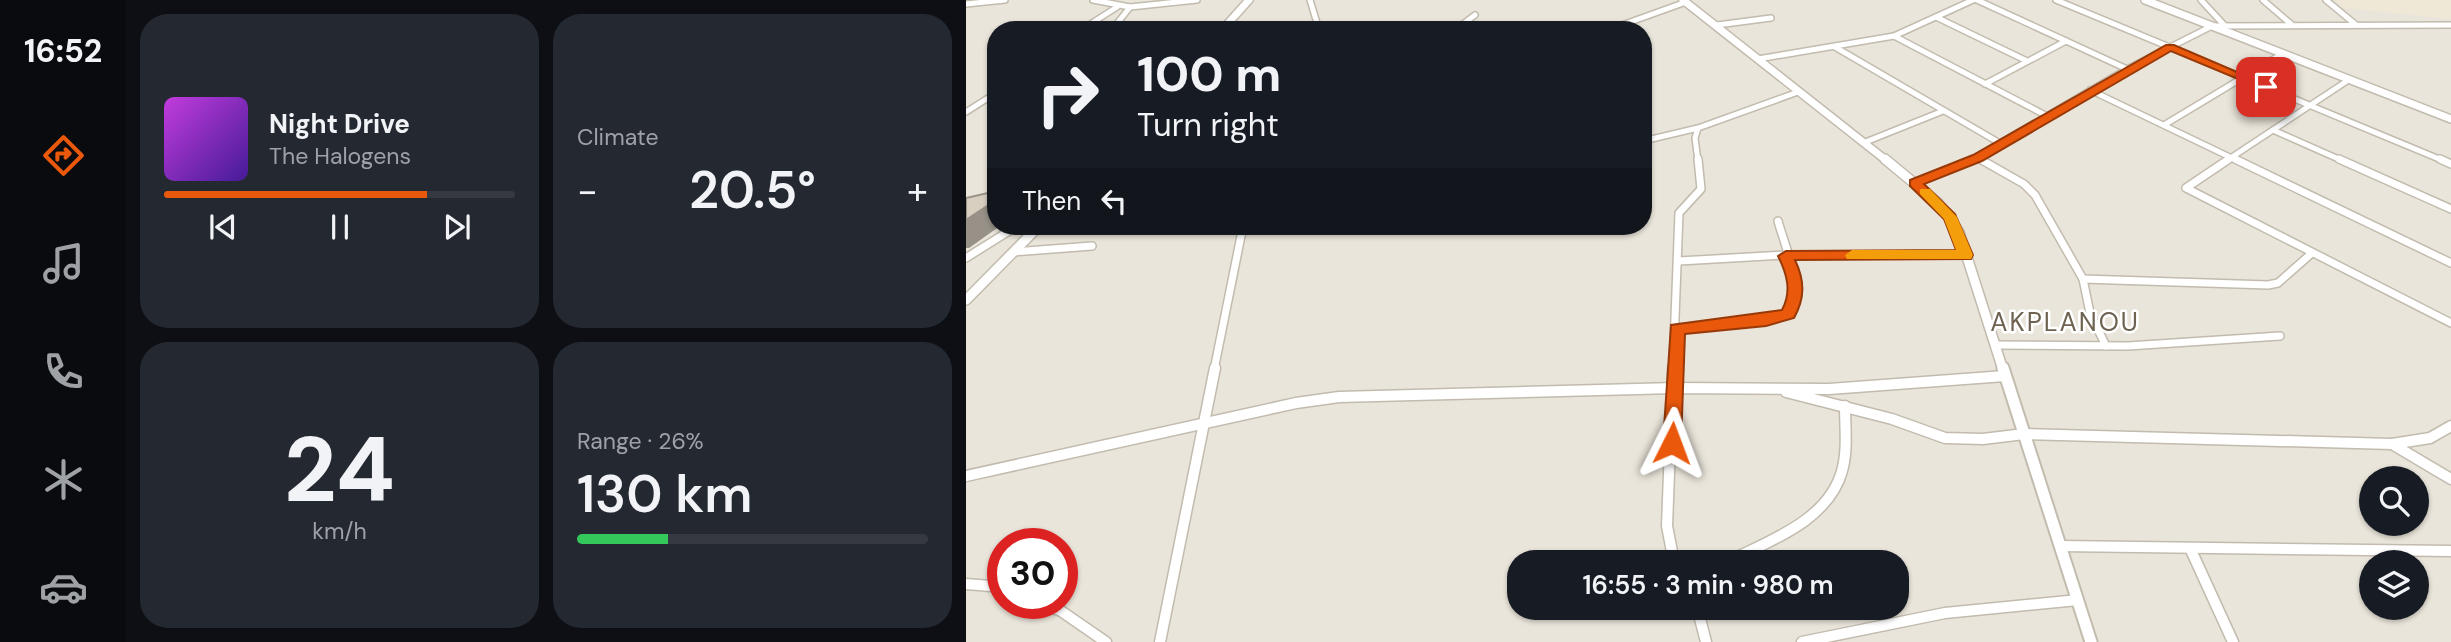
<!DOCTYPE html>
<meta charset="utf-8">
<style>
:root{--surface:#171b24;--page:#242831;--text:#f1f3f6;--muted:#9ea1a6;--line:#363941;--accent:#ea580c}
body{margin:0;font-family:"DM Sans",sans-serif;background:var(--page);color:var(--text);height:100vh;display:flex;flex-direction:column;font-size:26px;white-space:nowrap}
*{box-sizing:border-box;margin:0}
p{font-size:23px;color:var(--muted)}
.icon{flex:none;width:38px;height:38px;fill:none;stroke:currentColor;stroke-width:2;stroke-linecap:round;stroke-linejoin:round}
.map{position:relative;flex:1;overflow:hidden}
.drawer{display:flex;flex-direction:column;gap:14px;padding:14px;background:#0d0f14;width:840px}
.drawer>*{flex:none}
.hud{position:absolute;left:21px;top:21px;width:665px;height:214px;border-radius:28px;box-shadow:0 2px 5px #0004;background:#171b24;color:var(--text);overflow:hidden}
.tools{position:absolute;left:1393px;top:466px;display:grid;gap:14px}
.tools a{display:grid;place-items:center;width:70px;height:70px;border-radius:50%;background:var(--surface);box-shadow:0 2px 5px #0004;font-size:35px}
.speed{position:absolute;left:21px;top:528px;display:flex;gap:14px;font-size:35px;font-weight:700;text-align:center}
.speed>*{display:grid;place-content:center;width:91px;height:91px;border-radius:50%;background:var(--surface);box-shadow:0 2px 5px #0004;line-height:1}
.speed .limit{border:10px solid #d22;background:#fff;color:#111}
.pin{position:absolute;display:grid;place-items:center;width:60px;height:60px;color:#fff;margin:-30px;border-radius:14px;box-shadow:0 4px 10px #0006}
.me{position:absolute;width:77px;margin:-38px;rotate:3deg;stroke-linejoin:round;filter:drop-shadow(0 0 5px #0008)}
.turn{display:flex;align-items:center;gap:24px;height:147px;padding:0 35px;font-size:32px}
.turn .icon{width:91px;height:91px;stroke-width:2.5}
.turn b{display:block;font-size:49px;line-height:60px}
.then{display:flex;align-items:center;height:66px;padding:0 35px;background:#0003;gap:14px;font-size:26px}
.big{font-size:52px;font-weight:600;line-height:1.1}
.drawer .tile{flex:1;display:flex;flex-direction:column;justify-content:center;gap:10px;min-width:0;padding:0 24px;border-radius:28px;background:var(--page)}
.drawer .dial{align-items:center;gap:0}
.dial b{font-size:91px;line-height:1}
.song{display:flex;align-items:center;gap:21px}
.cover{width:84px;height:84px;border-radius:10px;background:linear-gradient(135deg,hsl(290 70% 55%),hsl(260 70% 35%))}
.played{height:7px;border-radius:4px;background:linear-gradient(90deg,var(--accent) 75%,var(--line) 75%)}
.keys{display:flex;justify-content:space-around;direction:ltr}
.heat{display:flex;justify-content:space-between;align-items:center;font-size:38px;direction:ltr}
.charge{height:10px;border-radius:5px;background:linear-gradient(90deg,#34c759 26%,var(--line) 0)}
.drawer .tiles{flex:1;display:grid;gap:14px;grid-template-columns:repeat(2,1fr)}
.trip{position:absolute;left:541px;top:550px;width:402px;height:70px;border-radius:28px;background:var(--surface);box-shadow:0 2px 5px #0004;font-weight:600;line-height:70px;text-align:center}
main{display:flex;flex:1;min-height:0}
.dock{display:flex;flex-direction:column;width:126px;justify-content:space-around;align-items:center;background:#090b0e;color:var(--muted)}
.dock .icon{width:49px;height:49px}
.dock .active{color:var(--accent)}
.dock b{font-size:32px;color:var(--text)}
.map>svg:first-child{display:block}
</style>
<main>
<nav class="dock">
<b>16:52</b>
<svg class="icon active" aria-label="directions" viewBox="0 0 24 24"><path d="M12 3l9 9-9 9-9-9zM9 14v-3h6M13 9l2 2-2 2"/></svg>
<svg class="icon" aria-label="music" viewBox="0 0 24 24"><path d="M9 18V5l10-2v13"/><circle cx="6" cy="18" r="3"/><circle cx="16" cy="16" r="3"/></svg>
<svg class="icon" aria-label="phone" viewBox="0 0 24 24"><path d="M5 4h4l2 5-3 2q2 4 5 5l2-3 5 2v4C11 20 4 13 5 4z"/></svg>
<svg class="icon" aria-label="climate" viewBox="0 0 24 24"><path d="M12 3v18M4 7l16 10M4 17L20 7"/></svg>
<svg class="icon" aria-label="car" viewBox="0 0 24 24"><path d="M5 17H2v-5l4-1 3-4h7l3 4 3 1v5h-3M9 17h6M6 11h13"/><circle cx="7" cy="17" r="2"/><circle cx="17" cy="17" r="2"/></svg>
</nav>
<section class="drawer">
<div class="tiles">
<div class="tile">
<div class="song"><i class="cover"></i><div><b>Night Drive</b><p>The Halogens</p></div></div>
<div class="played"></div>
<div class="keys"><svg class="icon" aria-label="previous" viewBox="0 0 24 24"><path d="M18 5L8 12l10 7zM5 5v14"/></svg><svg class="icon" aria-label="pause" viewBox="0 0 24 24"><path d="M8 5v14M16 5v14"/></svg><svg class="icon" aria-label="next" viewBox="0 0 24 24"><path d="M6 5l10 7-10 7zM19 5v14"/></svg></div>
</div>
<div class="tile"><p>Climate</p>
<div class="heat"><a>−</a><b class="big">20.5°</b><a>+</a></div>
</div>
<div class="tile dial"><b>24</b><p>km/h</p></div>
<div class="tile"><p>Range · 26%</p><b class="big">130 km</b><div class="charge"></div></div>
</div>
</section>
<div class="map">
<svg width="1485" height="642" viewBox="0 0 1485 642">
<rect width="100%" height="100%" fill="#f6f3ec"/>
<path fill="#eae5da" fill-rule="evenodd" d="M 0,0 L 1485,0 L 1485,642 L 0,642 ZM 30,30 L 677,30 L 677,226 L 30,226 ZM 1405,478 L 1451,478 L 1451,523 L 1405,523 ZM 37,544 L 96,544 L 96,604 L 37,604 ZM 553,562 L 931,562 L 931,607 L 553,607 ZM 1405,562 L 1451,562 L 1451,607 L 1405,607 Z"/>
<path fill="#efe8d6" d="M 1369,0 L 1485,0 L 1485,19 L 1378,8 Z"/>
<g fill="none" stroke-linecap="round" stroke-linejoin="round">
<g stroke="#c2bbae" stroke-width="8">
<g id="minor-far2">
<path d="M 127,0 L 164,7 L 231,0"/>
<path d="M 344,0 L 351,23 L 349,30"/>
<path d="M 1011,0 L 1161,69"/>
<path d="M 1090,0 L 1478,161"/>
<path d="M 1235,0 L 1259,26"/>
<path d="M 1297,0 L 1325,24"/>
<path d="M 1360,0 L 1389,24"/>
<path d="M 0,4 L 39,0"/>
<path d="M 970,17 L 1061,61"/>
<path d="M 751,25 L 805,18"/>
<path d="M 115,30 L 151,7"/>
<path d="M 146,30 L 164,7"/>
<path d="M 489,30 L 509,15"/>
<path d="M 642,30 L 720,2"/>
<path d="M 928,36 L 1083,117"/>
<path d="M 869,47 L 1037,145"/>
<path d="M 792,59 L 928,36 L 1007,0"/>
<path d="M 1019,84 L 1100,41"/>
<path d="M 1124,90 L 1272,161"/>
<path d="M 0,112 L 30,93"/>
<path d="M 1198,125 L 1316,54"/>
<path d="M 1307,130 L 1377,161"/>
<path d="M 677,141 L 732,128 L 832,92"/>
<path d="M 897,143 L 977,111"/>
<path d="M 1012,158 L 1017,161"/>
<path d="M 732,161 L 729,138 L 732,128"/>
<path d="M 1004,161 L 1161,69 L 1246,26 L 1485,25"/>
<path d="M 1260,161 L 1384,79"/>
</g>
</g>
<g stroke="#c2bbae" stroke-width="10">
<g id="minor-far1">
<path d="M 1014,159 L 1058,184 L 1069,195 L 1117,279 L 1124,313 L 1140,346"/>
<path d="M 1263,159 L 1220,188 L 1485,323"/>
<path d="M 1269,159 L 1485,263"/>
<path d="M 1373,159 L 1485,209"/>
<path d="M 1474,159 L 1485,164"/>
<path d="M 949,183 L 1009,159"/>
<path d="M 47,252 L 126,246"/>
<path d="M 0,258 L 51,226"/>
<path d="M 713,261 L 820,255 L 1000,255"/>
<path d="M 1117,279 L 1302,285 L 1312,283 L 1346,253"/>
<path d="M 711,329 L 800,320 L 822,314 C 838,286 820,250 812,221"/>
<path d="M 1029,345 L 1162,346 L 1314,336"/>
<path d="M 248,370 L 277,226"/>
<path d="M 707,370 L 713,213 L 735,189 L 732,159"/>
</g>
</g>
<g stroke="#c2bbae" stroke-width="13">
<g id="minor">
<path d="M 707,368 L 701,526 L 708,562"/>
<path d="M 820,392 L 926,419 L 979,438 L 1017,439 L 1058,434 L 1426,444 L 1464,438 L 1485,426"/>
<path d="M 1426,444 L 1485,479"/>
<path d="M 0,476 L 330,403 L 373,397 L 709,388 L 863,389 L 1039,376"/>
<path d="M 1095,546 L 1485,551"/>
<path d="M 1224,548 L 1267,642"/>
<path d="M 761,562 C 803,541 862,521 876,471 C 882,450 879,427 879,406"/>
<path d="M 0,584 L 37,587"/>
<path d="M 78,604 L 95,611 L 140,642"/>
<path d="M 731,607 L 740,642"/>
<path d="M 194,642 L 249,368"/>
<path d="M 836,642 L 979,613 L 1112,600"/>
</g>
</g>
<g stroke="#c2bbae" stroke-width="10">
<g id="tertiary-far2">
<path d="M 717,0 L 921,161"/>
<path d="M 1179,0 L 1485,119"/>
<path d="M 256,30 L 283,0"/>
</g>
</g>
<g stroke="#c2bbae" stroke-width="12">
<g id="tertiary-far1">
<path d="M 919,159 L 972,203 L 993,232 L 1037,370"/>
<path d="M 0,300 L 73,226"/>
</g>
</g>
<g stroke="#c2bbae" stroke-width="15">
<path id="tertiary" d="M 1037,368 L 1125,642"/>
</g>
<use href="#minor-far2" stroke="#fff" stroke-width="5"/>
<use href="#minor-far1" stroke="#fff" stroke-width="7"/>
<use href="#minor" stroke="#fff" stroke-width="10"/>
<use href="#tertiary-far2" stroke="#fff" stroke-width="7"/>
<use href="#tertiary-far1" stroke="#fff" stroke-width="9"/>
<use href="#tertiary" stroke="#fff" stroke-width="11"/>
</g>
<path fill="#979187" d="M 30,200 L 30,226 L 34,226 L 3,248 L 0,248 L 0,220 Z"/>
<path fill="#d8cfc1" stroke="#979187" stroke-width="2" d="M 26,192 L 30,196 L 30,200 L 0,220 L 0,198 Z"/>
<path fill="#ea580c" stroke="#983908" stroke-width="2" d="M 1200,45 L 1208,45 L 1306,87 L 1296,89 L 1205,51 L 1016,161 L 958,184 L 989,214 L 1007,255 L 1005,259 L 829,260 C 839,281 839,298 828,318 L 800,326 L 719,334 L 715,443 L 706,451 L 699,449 L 697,443 L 705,325 L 816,310 C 826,291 821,274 812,256 L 820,251 L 990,250 L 978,219 L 944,186 L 944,180 L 1007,155 Z"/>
<path fill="#f59e0b" d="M 954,189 L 964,189 L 991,217 L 1007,255 L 1005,259 L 881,259 L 879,255 L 886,250 L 990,250 L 978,219 L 954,194 Z"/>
<g text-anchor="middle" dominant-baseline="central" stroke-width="5" stroke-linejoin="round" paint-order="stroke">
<g font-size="26" letter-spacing="2" fill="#6e6250" stroke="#fff">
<text x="1099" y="322">AKPLANOU</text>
</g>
</g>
</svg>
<div class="tools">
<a><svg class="icon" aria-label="search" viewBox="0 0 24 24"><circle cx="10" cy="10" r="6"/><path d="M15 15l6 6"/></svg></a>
<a><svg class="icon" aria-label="layers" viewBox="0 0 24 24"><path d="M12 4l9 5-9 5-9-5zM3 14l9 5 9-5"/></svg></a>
</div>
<div class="speed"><div class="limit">30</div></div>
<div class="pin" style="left:1300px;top:87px;background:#d93025"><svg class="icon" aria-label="arrive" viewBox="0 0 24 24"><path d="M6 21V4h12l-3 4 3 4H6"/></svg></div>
<svg class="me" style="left:706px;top:443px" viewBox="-20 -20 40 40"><path d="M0-17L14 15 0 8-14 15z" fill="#ea580c" stroke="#fff" stroke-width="4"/></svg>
<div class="trip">16:55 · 3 min · 980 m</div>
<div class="hud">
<div class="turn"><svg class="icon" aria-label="right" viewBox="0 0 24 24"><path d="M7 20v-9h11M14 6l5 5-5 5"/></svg><div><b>100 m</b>Turn right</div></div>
<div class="then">Then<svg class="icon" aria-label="left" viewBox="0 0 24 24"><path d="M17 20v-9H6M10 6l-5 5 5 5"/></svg></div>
</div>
</div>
</main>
